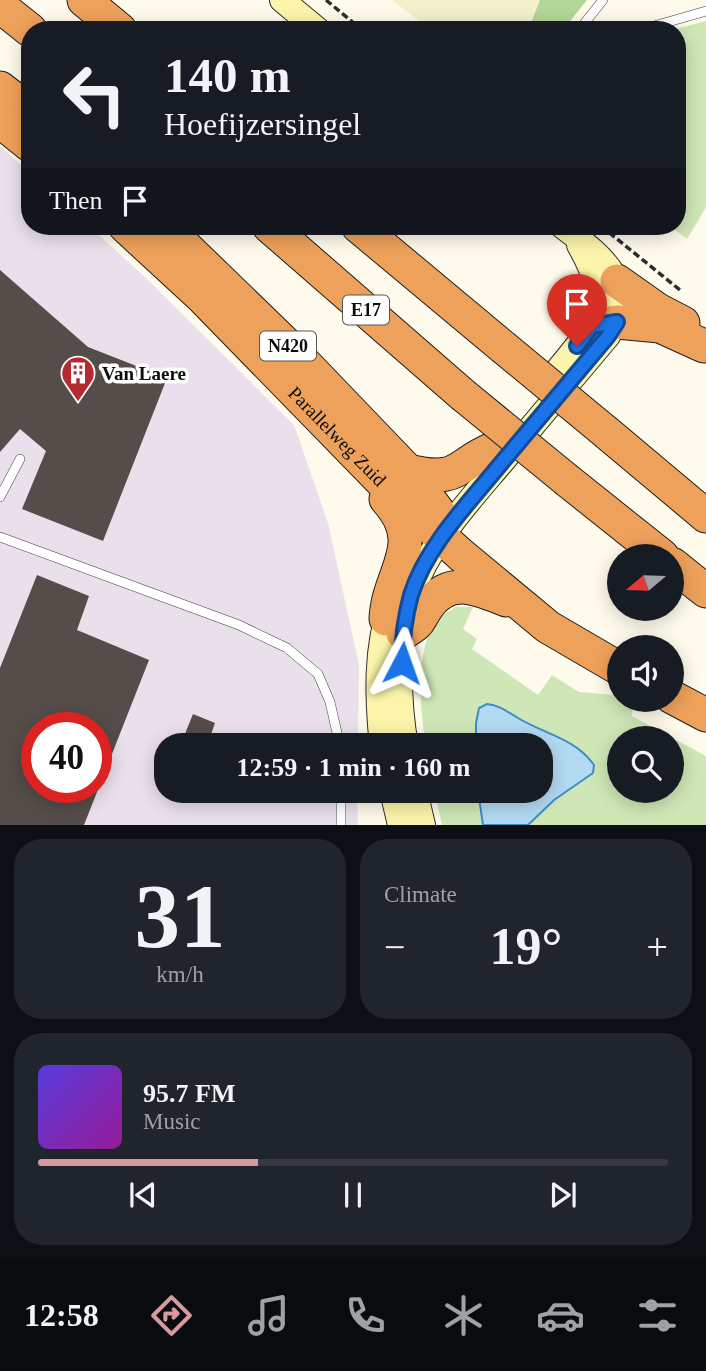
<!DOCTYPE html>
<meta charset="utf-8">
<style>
:root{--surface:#171b24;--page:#20242c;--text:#f1f3f6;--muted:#9ea1a6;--line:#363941;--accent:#d6999c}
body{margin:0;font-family:"Times New Roman",serif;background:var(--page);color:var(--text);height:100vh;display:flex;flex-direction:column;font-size:26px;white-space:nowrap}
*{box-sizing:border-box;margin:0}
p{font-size:23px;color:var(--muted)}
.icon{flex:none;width:38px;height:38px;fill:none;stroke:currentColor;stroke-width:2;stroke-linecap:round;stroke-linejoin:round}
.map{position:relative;height:825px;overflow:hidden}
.details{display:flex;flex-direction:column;gap:14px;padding:14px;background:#0d0f14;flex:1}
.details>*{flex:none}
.banner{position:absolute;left:21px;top:21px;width:665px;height:214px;border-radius:28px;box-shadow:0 4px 18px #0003;background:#171b24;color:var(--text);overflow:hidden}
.needle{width:46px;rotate:251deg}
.controls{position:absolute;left:607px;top:544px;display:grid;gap:14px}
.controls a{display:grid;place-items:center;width:77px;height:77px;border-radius:50%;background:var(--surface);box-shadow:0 4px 18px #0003;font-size:35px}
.speed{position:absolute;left:21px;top:712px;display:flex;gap:14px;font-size:35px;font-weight:700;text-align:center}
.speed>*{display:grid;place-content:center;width:91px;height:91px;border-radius:50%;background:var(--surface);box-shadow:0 4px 18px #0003;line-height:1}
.speed .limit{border:10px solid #d22;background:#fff;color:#111}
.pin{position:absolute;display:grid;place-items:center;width:60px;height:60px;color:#fff;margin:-72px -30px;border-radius:50% 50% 50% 0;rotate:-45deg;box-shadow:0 0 7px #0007}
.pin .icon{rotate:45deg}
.me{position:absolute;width:77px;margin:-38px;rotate:4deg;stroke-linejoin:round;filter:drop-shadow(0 0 5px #0008)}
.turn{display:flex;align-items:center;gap:24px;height:147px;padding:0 28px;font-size:32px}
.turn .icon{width:91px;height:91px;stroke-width:2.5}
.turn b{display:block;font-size:49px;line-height:60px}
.then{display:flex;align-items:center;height:66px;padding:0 28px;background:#0003;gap:14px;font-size:26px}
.big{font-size:52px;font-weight:700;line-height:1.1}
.details .widget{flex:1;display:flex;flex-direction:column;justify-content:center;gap:10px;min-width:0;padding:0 24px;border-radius:28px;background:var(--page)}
.details .dial{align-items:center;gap:0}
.dial b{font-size:91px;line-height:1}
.song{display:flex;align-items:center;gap:21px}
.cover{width:84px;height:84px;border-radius:10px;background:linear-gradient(135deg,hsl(250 70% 55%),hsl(300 70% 35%))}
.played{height:7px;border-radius:4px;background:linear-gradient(90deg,var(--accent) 35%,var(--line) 35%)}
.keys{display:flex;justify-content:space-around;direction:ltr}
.heat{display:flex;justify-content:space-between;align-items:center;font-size:38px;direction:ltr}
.details .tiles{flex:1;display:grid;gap:14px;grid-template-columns:1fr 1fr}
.widget:last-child{grid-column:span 2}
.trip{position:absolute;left:154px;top:733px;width:399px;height:70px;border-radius:28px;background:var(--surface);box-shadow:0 4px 18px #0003;font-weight:700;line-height:70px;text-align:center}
.menu{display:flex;height:112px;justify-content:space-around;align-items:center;background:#090b0e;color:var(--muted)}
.menu .icon{width:49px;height:49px}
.menu .selected{color:var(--accent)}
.menu b{font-size:32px;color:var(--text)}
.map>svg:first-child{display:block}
</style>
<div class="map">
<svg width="706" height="825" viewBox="0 0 706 825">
<rect width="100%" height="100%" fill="#fefbec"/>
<path fill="#eae0eb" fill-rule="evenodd" d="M 0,146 L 30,173 L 30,226 L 89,226 L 147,279 L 294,425 L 328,523 L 359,665 L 358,745 L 166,746 L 166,791 L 357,791 L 358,825 L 0,825 ZM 37,728 L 96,728 L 96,788 L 37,788 Z"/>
<path fill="#f3f0cd" d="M 392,0 L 540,0 L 530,25 L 422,23 Z"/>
<g fill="#cfe7b7" fill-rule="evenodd">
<path d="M 706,21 L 706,207 L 687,239 L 670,226 L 677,226 L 677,30 L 671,30 Z"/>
<path d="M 456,607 L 473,607 L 463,629 L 477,639 L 472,649 L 538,695 L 552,675 L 579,692 L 615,695 L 620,700 L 633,705 L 632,716 L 706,756 L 706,825 L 528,825 L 554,800 L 593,774 L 594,765 L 513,715 L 476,723 L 476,745 L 426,746 C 420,713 415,654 434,624 C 440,616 448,612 456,607 ZM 620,738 L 672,738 L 672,791 L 620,791 Z"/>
<path d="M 434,791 L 478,791 L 483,825 L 442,825 Z"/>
</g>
<path fill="#b2d797" d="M 540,0 L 587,0 L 563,30 L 429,30 L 422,23 L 530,25 Z"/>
<path fill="#b3daf3" stroke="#3d8dc7" stroke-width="2" d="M 487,704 C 499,705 508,712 518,718 C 544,734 575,738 594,765 L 593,773 L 554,800 L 528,825 L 483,825 L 478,791 L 541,791 L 541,746 L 476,745 L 476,723 L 479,708 Z"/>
<g fill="#544d49" fill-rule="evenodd">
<path d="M 0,270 L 88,347 L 167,378 L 103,541 L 22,509 L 46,451 L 20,429 L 0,452 Z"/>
<path d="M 37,575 L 89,596 L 77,630 L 149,660 L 84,825 L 0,825 L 0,668 ZM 37,728 L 96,728 L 96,788 L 37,788 Z"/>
<path d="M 193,714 L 215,723 L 207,746 L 180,746 Z"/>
</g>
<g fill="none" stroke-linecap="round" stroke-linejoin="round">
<g stroke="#3f3f3f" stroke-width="10">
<g id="lane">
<path d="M 579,30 L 603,0"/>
<path d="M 640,30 L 706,11"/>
<path d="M 0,497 L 20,459"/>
<path d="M 0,537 L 239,625 L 287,648 L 318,674 L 330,702 L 340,746"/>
<path d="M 341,791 L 341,825"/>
</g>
</g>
<g stroke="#2e2e2e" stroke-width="26">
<g id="secondary">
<path d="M 282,0 L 318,30"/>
<path d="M 551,378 C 591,329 616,309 579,245"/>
<path d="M 382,746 C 377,700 375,648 391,604"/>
<path d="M 406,746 C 398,700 396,637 412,593 C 429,544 469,501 502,462 C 537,420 573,378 608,336 C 641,283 601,256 562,226"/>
<path d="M 392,791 L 400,825"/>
<path d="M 415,791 L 423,825"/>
</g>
</g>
<g stroke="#1d1d1d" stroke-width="35">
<g id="highway">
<path d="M 84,0 L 120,30"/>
<path d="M 0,6 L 30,30"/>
<path d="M 0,88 L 30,111"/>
<path d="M 0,121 L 30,145"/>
<path id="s1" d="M 125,226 L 203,298 L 399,499 L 460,554 L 548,627 L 620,669"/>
<path d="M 164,226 L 289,347 L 408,471 L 440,514 L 441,521"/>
<path d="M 269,226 L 463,395"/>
<path d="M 358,226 L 503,347"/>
<path d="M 617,281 L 658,310 L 683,323"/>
<path d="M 592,326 L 617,322 L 660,326 L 704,346"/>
<path d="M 607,433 L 706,516"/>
<path d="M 408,471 C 462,483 452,466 495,448"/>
<path d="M 568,481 L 662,556"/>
<path d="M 672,564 L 706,591"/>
<path d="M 386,619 C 388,571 428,545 386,499"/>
<path d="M 403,633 C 423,621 416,623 428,606 C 450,575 478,589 506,600"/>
<path d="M 672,697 L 706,715"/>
</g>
</g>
<g stroke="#2e2e2e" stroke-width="3.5" stroke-dasharray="7 3.5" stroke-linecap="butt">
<path d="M 326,0 L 362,30"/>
<path d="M 601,226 L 680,290"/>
</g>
<use href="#lane" stroke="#fff" stroke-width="9"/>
<use href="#secondary" stroke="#fbf4aa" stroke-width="24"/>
<use href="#highway" stroke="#eea15a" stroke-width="33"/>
<g stroke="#1d1d1d" stroke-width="35" stroke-linecap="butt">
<g id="highway-bridge">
<path d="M 503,347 L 607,433"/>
<path d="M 463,395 L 568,481"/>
</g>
</g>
<use href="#highway-bridge" stroke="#eea15a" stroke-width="33"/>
</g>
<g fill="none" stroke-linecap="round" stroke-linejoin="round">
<g stroke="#114b97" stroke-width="18">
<path id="route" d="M 402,663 C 402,640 405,617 411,595 C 426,547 467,505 498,467 C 535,423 571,380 608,336 L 617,322 L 592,326 L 577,346"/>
</g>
<use href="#route" stroke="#1a73e8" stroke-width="12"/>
</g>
<defs>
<g id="building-pin" transform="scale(1.75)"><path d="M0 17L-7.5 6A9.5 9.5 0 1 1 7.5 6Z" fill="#b52a2e" stroke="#fff"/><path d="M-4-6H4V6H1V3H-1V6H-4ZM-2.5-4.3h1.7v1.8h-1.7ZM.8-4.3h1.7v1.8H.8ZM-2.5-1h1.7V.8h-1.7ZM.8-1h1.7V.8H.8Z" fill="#fff"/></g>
</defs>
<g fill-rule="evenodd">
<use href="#building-pin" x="78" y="373"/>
</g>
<g text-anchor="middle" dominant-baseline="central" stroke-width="7" stroke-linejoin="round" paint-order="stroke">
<g fill="#fff" stroke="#555" stroke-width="2">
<rect x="343" y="295.5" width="46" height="29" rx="5"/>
<rect x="260" y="331.5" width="56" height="29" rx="5"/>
</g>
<g font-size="18" font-weight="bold" fill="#0c0c0c">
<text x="366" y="310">E17</text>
<text x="288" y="346">N420</text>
</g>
<g font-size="19" font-weight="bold" fill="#0c0c0c" stroke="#fff" text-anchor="start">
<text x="102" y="373">Van Laere</text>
</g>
<g font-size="19" fill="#0c0c0c" stroke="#fff">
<text stroke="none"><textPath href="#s1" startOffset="299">Parallelweg Zuid</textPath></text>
</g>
</g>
</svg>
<div class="controls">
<a><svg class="needle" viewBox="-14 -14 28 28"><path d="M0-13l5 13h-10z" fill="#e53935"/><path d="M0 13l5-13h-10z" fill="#9ea1a6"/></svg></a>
<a><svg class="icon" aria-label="sound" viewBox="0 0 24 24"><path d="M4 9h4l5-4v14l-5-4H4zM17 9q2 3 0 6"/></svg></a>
<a><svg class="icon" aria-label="search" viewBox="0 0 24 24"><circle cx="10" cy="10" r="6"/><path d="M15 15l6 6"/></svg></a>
</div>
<div class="speed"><div class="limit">40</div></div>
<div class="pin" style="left:577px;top:346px;background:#d93025"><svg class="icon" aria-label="arrive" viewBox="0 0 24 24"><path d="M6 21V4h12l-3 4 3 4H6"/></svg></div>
<svg class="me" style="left:402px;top:663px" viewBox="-20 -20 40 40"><path d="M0-17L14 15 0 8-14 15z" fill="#1a73e8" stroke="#fff" stroke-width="4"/></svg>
<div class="trip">12:59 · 1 min · 160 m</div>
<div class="banner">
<div class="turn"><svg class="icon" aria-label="left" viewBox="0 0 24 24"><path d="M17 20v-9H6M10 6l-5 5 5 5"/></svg><div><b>140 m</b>Hoefijzersingel</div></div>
<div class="then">Then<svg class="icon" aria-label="arrive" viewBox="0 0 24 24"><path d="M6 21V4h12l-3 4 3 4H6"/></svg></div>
</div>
</div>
<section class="details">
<div class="tiles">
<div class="widget dial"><b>31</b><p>km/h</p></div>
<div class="widget"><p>Climate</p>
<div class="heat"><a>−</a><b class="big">19°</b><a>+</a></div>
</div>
<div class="widget">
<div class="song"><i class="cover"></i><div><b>95.7 FM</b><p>Music</p></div></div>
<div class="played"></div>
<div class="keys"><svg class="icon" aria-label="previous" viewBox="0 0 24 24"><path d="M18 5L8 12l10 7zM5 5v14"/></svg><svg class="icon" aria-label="pause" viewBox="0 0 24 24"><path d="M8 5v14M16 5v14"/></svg><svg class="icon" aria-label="next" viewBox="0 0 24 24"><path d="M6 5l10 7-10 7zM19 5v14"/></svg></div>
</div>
</div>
</section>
<nav class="menu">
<b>12:58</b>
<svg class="icon selected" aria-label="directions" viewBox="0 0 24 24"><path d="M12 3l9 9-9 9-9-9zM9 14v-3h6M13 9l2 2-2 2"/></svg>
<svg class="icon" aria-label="music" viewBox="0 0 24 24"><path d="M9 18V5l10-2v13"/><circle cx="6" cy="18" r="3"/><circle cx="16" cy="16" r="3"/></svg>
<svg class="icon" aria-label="phone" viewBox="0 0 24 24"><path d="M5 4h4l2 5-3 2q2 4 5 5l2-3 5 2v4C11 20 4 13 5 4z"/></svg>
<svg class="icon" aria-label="climate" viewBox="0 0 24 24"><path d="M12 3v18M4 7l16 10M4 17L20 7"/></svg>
<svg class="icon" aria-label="car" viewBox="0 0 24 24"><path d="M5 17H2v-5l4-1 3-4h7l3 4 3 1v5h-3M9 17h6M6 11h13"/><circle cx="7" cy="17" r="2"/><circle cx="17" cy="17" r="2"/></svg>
<svg class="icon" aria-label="filters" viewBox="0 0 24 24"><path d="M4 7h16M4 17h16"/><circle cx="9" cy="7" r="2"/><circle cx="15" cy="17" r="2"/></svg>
</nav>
